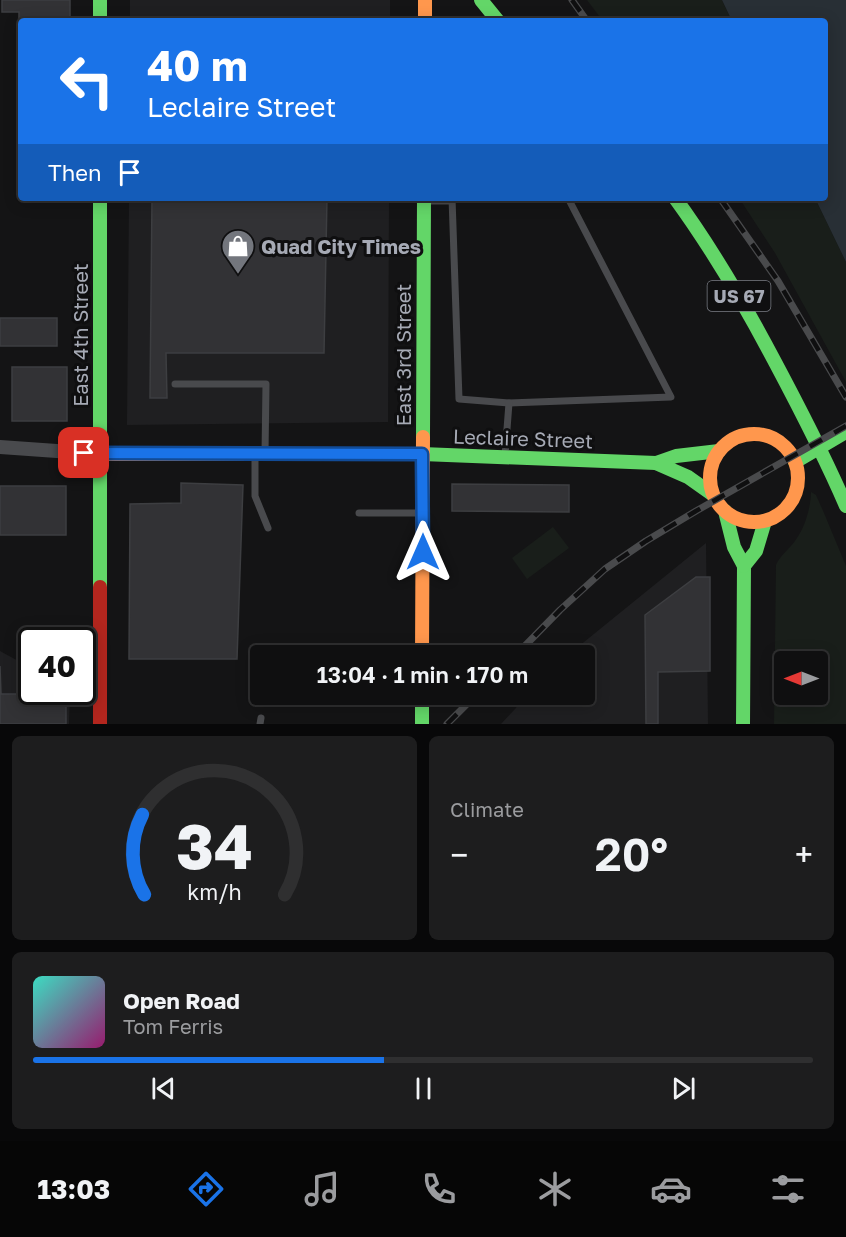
<!DOCTYPE html>
<meta charset="utf-8">
<style>
:root{--surface:#0f0f10;--page:#1d1d1e;--text:#f1f3f6;--muted:#9b9c9f;--line:#2f2f30;--accent:#1a73e8}
body{margin:0;font-family:"Golos Text",sans-serif;background:var(--page);color:var(--text);height:100vh;display:flex;flex-direction:column;font-size:22px;white-space:nowrap}
*{box-sizing:border-box;margin:0}
p{font-size:20px;color:var(--muted)}
.icon{flex:none;width:33px;height:33px;fill:none;stroke:currentColor;stroke-width:2;stroke-linecap:round;stroke-linejoin:round}
.map{position:relative;height:724px;overflow:hidden}
.panel{display:flex;flex-direction:column;gap:12px;padding:12px;background:#080809;flex:1}
.panel>*{flex:none}
.top-card{position:absolute;left:18px;top:18px;width:810px;height:183px;border-radius:6px;box-shadow:0 3px 15px #0003,0 0 0 2px var(--line);background:#1a73e8;color:#fff;overflow:hidden}
.needle{width:39px;rotate:270deg}
.tools{position:absolute;left:774px;top:651px;display:grid;gap:12px}
.tools a{display:grid;place-items:center;width:54px;height:54px;border-radius:6px;background:var(--surface);box-shadow:0 3px 15px #0003,0 0 0 2px var(--line);font-size:30px}
.speed{position:absolute;left:18px;top:627px;display:flex;gap:12px;font-size:30px;font-weight:700;text-align:center}
.speed>*{display:grid;place-content:center;width:78px;height:78px;border-radius:50%;background:var(--surface);box-shadow:0 3px 15px #0003,0 0 0 2px var(--line);line-height:1}
.speed .limit{border:3px solid #111;border-radius:9px;background:#fff;color:#111}
.pin{position:absolute;display:grid;place-items:center;width:51px;height:51px;color:#fff;margin:-26px;border-radius:12px;box-shadow:0 3px 9px #0006}
.me{position:absolute;width:66px;margin:-33px;rotate:0deg;stroke-linejoin:round;filter:drop-shadow(0 0 4px #0008)}
.turn{display:flex;align-items:center;gap:21px;height:126px;padding:0 30px;font-size:27px}
.turn .icon{width:78px;height:78px;stroke-width:2.5}
.turn b{display:block;font-size:42px;line-height:51px}
.then{display:flex;align-items:center;height:57px;padding:0 30px;background:#0003;gap:12px;font-size:22px}
.big{font-size:45px;font-weight:600;line-height:1.1}
.panel .tile{flex:1;display:flex;flex-direction:column;justify-content:center;gap:9px;min-width:0;padding:0 21px;border-radius:9px;background:var(--page)}
.panel .dial{align-items:center;gap:0}
.dial svg{height:156px;overflow:visible;fill:none;stroke:var(--line);stroke-width:7;stroke-linecap:round;text-anchor:middle}
.dial text{fill:var(--text);stroke:none}
.song{display:flex;align-items:center;gap:18px}
.cover{width:72px;height:72px;border-radius:9px;background:linear-gradient(135deg,hsl(170 70% 55%),hsl(320 70% 35%))}
.played{height:6px;border-radius:3px;background:linear-gradient(90deg,var(--accent) 45%,var(--line) 45%)}
.keys{display:flex;justify-content:space-around;direction:ltr}
.heat{display:flex;justify-content:space-between;align-items:center;font-size:33px;direction:ltr}
.panel .tiles{flex:1;display:grid;gap:12px;grid-template-columns:1fr 1fr}
.tile:last-child{grid-column:span 2}
.trip{position:absolute;left:250px;top:645px;width:345px;height:60px;border-radius:6px;background:var(--surface);box-shadow:0 3px 15px #0003,0 0 0 2px var(--line);font-weight:600;line-height:60px;text-align:center}
.dock{display:flex;height:96px;justify-content:space-around;align-items:center;background:#060606;color:var(--muted)}
.dock .icon{width:42px;height:42px}
.dock .selected{color:var(--accent)}
.dock b{font-size:27px;color:var(--text)}
.map>svg:first-child{display:block}
</style>
<div class="map">
<svg width="846" height="724" viewBox="0 0 846 724">
<rect width="100%" height="100%" fill="#141415"/>
<g fill="#1f1f21">
<rect x="130" y="0" width="260" height="21"/>
<path d="M 129,198 L 389,198 L 388,422 L 127,425 Z"/>
<path d="M 706,543 L 708,724 L 501,724 L 528,695 L 585,694 L 585,656 L 568,655 Z"/>
<path d="M 0,651 L 31,668 L 32,692 L 70,692 L 69,724 L 0,724 Z"/>
</g>
<g fill="#191e1a" fill-rule="evenodd">
<path d="M 587,0 L 722,0 L 732,21 L 603,21 Z"/>
<path d="M 739,198 L 815,198 L 846,262 L 846,382 L 775,253 Z"/>
<path d="M 811,492 L 816,495 L 824,513 L 846,566 L 846,724 L 774,724 L 776,565 C 781,554 791,548 797,538 C 805,527 811,506 811,492 ZM 784,662 L 818,662 L 818,694 L 784,694 Z"/>
<path d="M 553,527 L 569,548 L 527,579 L 512,558 Z"/>
</g>
<path fill="#282f35" d="M 722,0 L 846,0 L 846,262 L 815,198 L 825,198 L 825,21 L 732,21 Z"/>
<g fill="#323235" stroke="#3d3e41" stroke-width="1.5">
<path d="M 2,0 L 70,0 L 70,21 L 21,21 L 21,133 L 18,133 L 19,12 L 2,12 Z"/>
<path d="M 152,198 L 327,198 L 324,353 L 166,353 L 167,398 L 150,398 Z"/>
<rect x="0" y="318" width="57" height="28"/>
<rect x="12" y="367" width="55" height="54"/>
<path d="M 181,483 L 243,485 L 237,659 L 129,659 L 130,504 L 181,503 Z"/>
<path d="M 452,484 L 569,485 L 569,512 L 452,511 Z"/>
<rect x="0" y="486" width="66" height="49"/>
<path d="M 696,577 L 710,577 L 710,671 L 658,672 L 658,724 L 646,724 L 645,615 Z"/>
<path d="M 0,666 L 1,694 L 66,694 L 66,724 L 0,724 Z"/>
</g>
<g fill="none" stroke-linecap="round" stroke-linejoin="round">
<g stroke="#494a4d" stroke-width="7">
<path d="M 452,198 L 459,399 L 509,403 L 671,397 L 568,198"/>
<path d="M 427,201 L 452,201"/>
<path d="M 175,384 L 266,384 L 265,453"/>
<path d="M 255,455 L 255,496 L 268,528"/>
<path d="M 505,455 L 509,403"/>
<path d="M 359,513 L 422,513"/>
<path d="M 260,724 L 261,718"/>
</g>
<path stroke="#494a4d" stroke-width="14" d="M 0,447 L 99,454"/>
<g stroke="#63d668" stroke-width="14">
<path d="M 100,0 L 100,21"/>
<path d="M 481,0 L 498,21"/>
<path d="M 100,198 L 100,587"/>
<path d="M 675,198 C 713,250 745,305 775,362 C 800,409 825,457 846,506"/>
<path d="M 423,437 L 424,198"/>
<path d="M 422,454 L 656,463 L 676,456 L 719,451"/>
<path d="M 795,462 L 846,432"/>
<path d="M 656,463 L 688,477 L 712,494"/>
<path d="M 725,511 L 734,547 L 744,566 L 743,724"/>
<path d="M 744,566 L 756,551 L 765,521"/>
<path d="M 422,694 L 422,724"/>
</g>
<g stroke="#ff974d" stroke-width="14">
<path d="M 425,0 L 425,21"/>
<circle cx="754" cy="478" r="44"/>
<path d="M 99,454 L 422,454"/>
<path d="M 422,656 L 423,437"/>
</g>
<path stroke="#b3261e" stroke-width="14" d="M 100,587 L 100,724"/>
<g stroke="#494a4c" stroke-width="7">
<g id="rail">
<path d="M 572,0 L 587,21"/>
<path d="M 720,198 L 778,281 L 846,397"/>
<path d="M 515,656 L 560,610 L 605,569 L 646,541 L 696,511 L 846,426"/>
<path d="M 447,724 L 477,694"/>
</g>
</g>
<use href="#rail" stroke="#0f0f10" stroke-width="4.5" stroke-dasharray="14" stroke-linecap="butt"/>
</g>
<g fill="none" stroke-linecap="round" stroke-linejoin="round">
<g stroke="#114b97" stroke-width="15">
<path id="route" d="M 84,453 L 422,454 L 423,552"/>
</g>
<use href="#route" stroke="#1a73e8" stroke-width="10"/>
</g>
<defs>
<g id="shop-pin" transform="scale(1.725)"><path d="M0 17L-7.5 6A9.5 9.5 0 1 1 7.5 6Z" fill="#73767d" stroke="#0f0f10"/><path d="M-5-2.5h2.3a2.7 3.5 0 0 1 5.4 0H5L5.5 6h-11ZM-1.5-2.5h3a1.5 2.3 0 0 0-3 0Z" fill="#fff"/></g>
</defs>
<g fill-rule="evenodd">
<use href="#shop-pin" x="238" y="246"/>
</g>
<g text-anchor="middle" dominant-baseline="central" stroke-width="6" stroke-linejoin="round" paint-order="stroke">
<rect fill="#0f0f10" stroke="#797c84" stroke-width="1.5" x="707.5" y="281" width="63" height="30" rx="4.5"/>
<g font-size="18" font-weight="bold" fill="#a6aab5">
<text x="739" y="296">US 67</text>
</g>
<g font-size="20" font-weight="bold" fill="#a6aab5" stroke="#0f0f10" text-anchor="start">
<text x="261" y="246">Quad City Times</text>
</g>
<g font-size="20" fill="#a6aab5" stroke="#0f0f10">
<text transform="translate(80 335) rotate(-90)">East 4th Street</text>
<text transform="translate(403 355) rotate(-90)">East 3rd Street</text>
<text transform="translate(523 438) rotate(2)">Leclaire Street</text>
</g>
</g>
</svg>
<div class="tools">
<a><svg class="needle" viewBox="-14 -14 28 28"><path d="M0-13l5 13h-10z" fill="#e53935"/><path d="M0 13l5-13h-10z" fill="#9b9c9f"/></svg></a>
</div>
<div class="speed"><div class="limit">40</div></div>
<div class="pin" style="left:84px;top:453px;background:#d93025"><svg class="icon" aria-label="arrive" viewBox="0 0 24 24"><path d="M6 21V4h12l-3 4 3 4H6"/></svg></div>
<svg class="me" style="left:423px;top:552px" viewBox="-20 -20 40 40"><path d="M0-17L14 15 0 8-14 15z" fill="#1a73e8" stroke="#fff" stroke-width="4"/></svg>
<div class="trip">13:04 · 1 min · 170 m</div>
<div class="top-card">
<div class="turn"><svg class="icon" aria-label="left" viewBox="0 0 24 24"><path d="M17 20v-9H6M10 6l-5 5 5 5"/></svg><div><b>40 m</b>Leclaire Street</div></div>
<div class="then">Then<svg class="icon" aria-label="arrive" viewBox="0 0 24 24"><path d="M6 21V4h12l-3 4 3 4H6"/></svg></div>
</div>
</div>
<section class="panel">
<div class="tiles">
<div class="tile dial"><svg viewBox="0 0 100 80">
<path d="M14 69A42 42 0 1 1 86 69"/>
<path d="M14 69A42 42 0 0 1 13 28" stroke="#1a73e8"/>
<text x="50" y="56" font-size="32" font-weight="700">34</text>
<text x="50" y="72" font-size="11">km/h</text>
</svg></div>
<div class="tile"><p>Climate</p>
<div class="heat"><a>−</a><b class="big">20°</b><a>+</a></div>
</div>
<div class="tile">
<div class="song"><i class="cover"></i><div><b>Open Road</b><p>Tom Ferris</p></div></div>
<div class="played"></div>
<div class="keys"><svg class="icon" aria-label="previous" viewBox="0 0 24 24"><path d="M18 5L8 12l10 7zM5 5v14"/></svg><svg class="icon" aria-label="pause" viewBox="0 0 24 24"><path d="M8 5v14M16 5v14"/></svg><svg class="icon" aria-label="next" viewBox="0 0 24 24"><path d="M6 5l10 7-10 7zM19 5v14"/></svg></div>
</div>
</div>
</section>
<nav class="dock">
<b>13:03</b>
<svg class="icon selected" aria-label="directions" viewBox="0 0 24 24"><path d="M12 3l9 9-9 9-9-9zM9 14v-3h6M13 9l2 2-2 2"/></svg>
<svg class="icon" aria-label="music" viewBox="0 0 24 24"><path d="M9 18V5l10-2v13"/><circle cx="6" cy="18" r="3"/><circle cx="16" cy="16" r="3"/></svg>
<svg class="icon" aria-label="phone" viewBox="0 0 24 24"><path d="M5 4h4l2 5-3 2q2 4 5 5l2-3 5 2v4C11 20 4 13 5 4z"/></svg>
<svg class="icon" aria-label="climate" viewBox="0 0 24 24"><path d="M12 3v18M4 7l16 10M4 17L20 7"/></svg>
<svg class="icon" aria-label="car" viewBox="0 0 24 24"><path d="M5 17H2v-5l4-1 3-4h7l3 4 3 1v5h-3M9 17h6M6 11h13"/><circle cx="7" cy="17" r="2"/><circle cx="17" cy="17" r="2"/></svg>
<svg class="icon" aria-label="filters" viewBox="0 0 24 24"><path d="M4 7h16M4 17h16"/><circle cx="9" cy="7" r="2"/><circle cx="15" cy="17" r="2"/></svg>
</nav>
